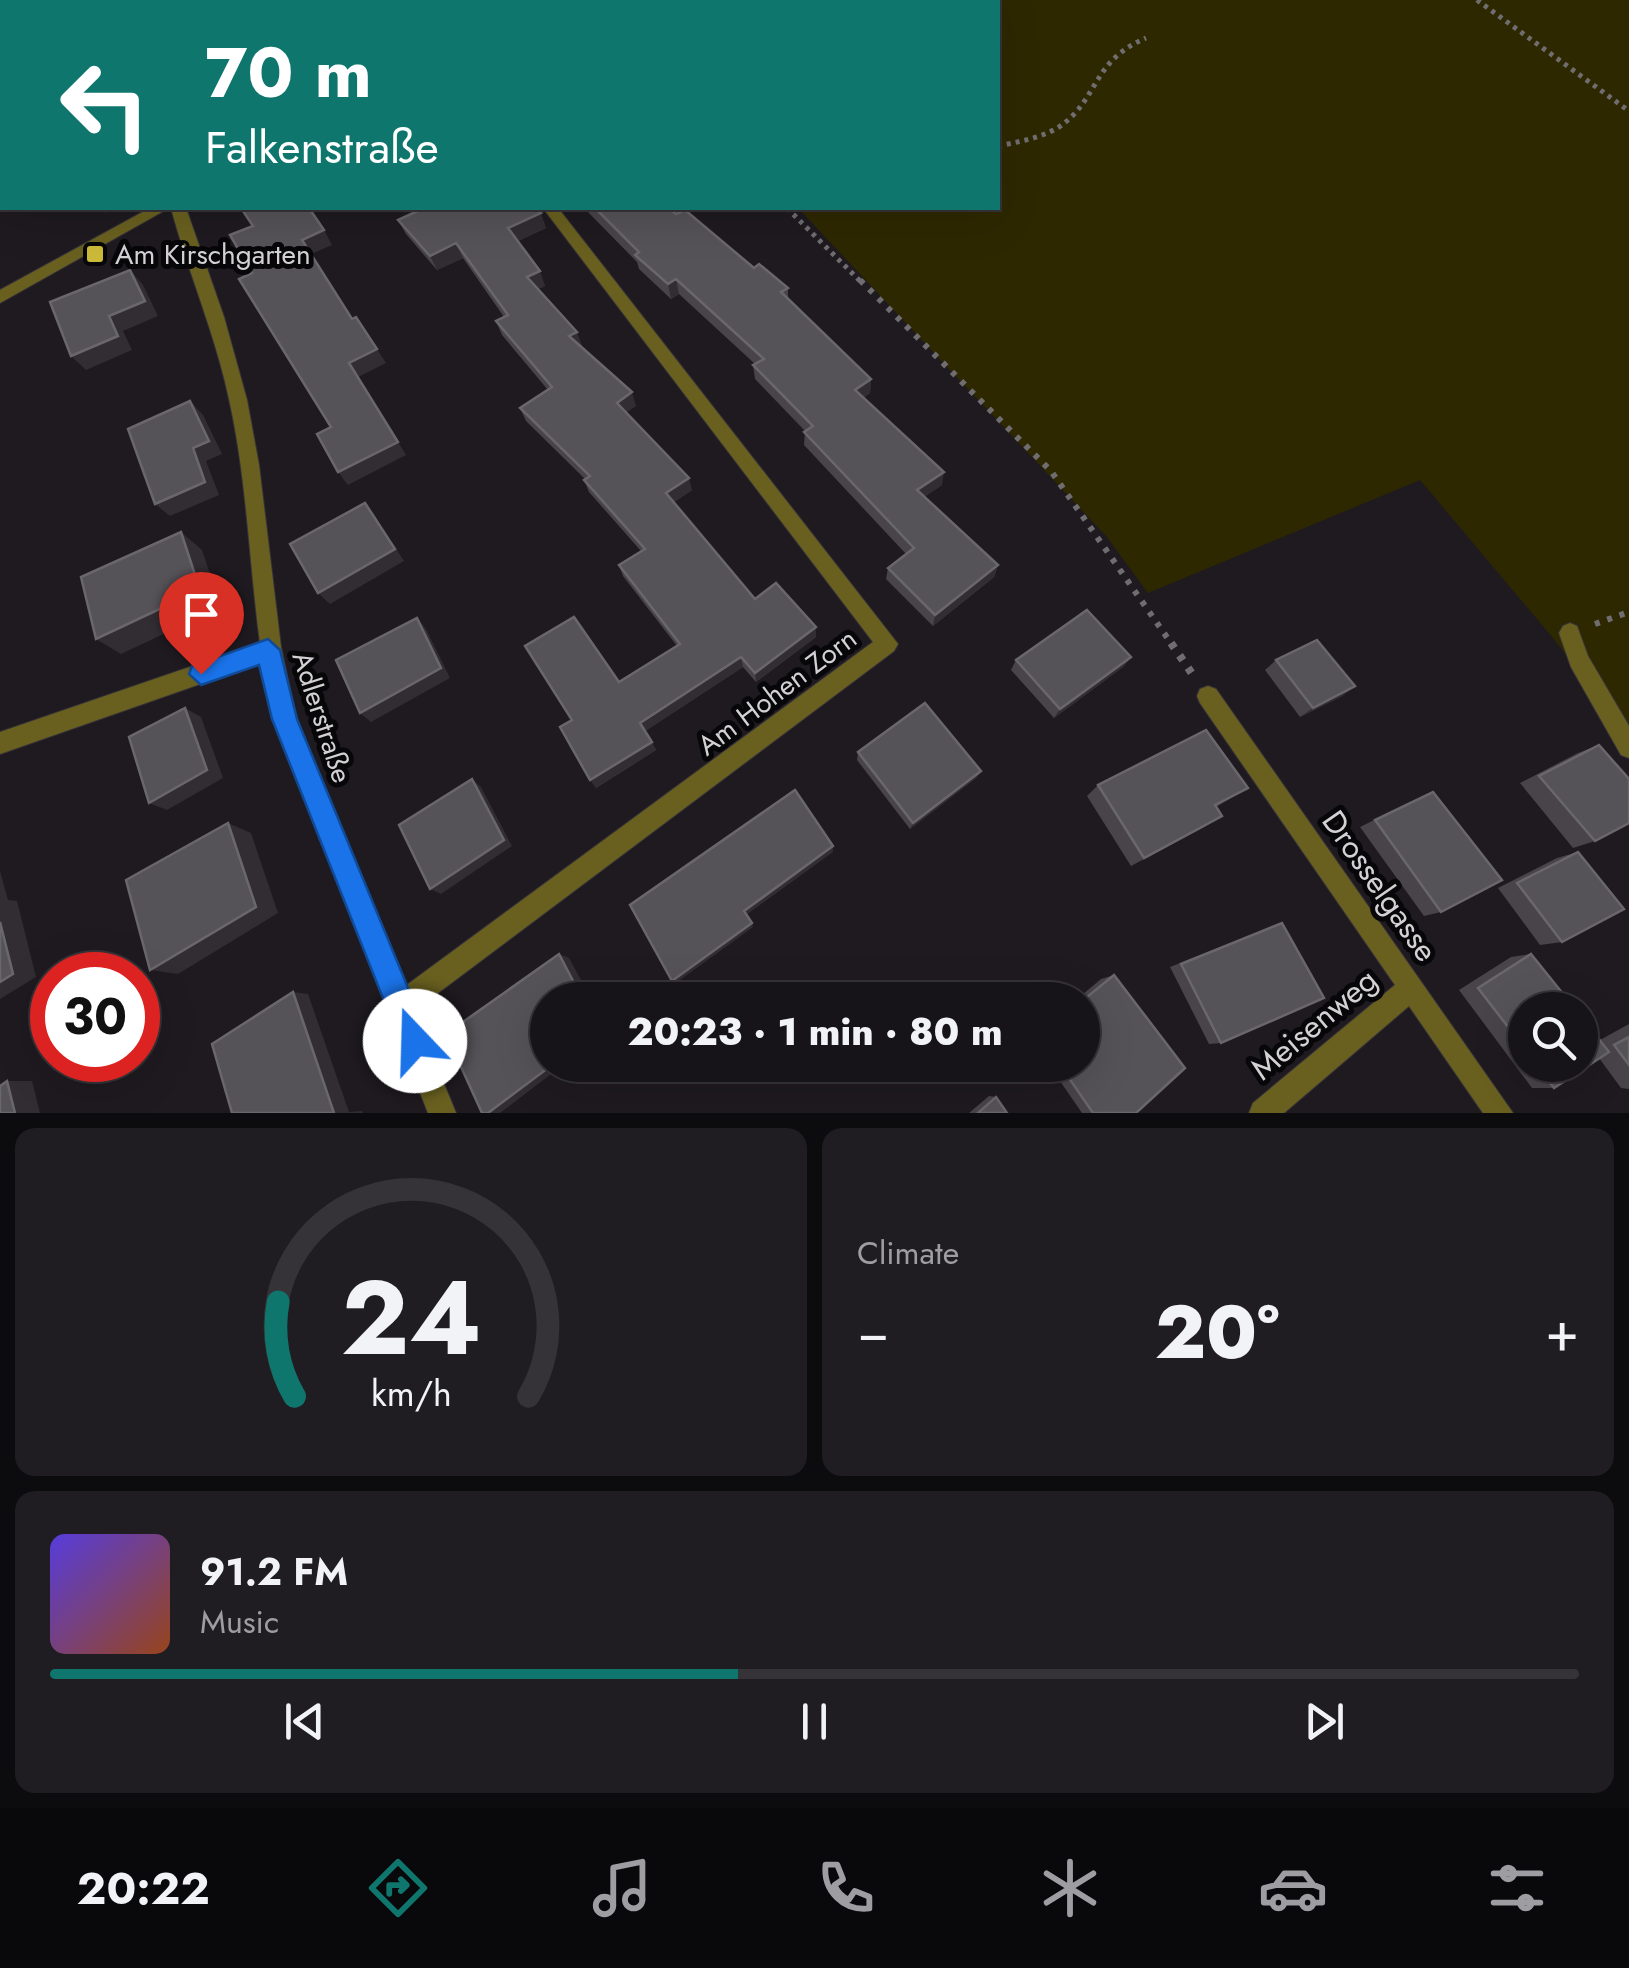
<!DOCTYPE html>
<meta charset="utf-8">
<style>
:root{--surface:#161418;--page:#1f1d21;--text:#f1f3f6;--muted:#9e9ea2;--line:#353337;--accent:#0f766e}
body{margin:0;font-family:Jost,sans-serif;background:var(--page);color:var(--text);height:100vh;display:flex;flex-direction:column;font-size:38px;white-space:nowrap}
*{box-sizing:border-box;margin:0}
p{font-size:32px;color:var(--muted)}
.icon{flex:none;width:55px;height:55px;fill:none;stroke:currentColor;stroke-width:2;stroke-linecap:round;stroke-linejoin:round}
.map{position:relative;height:1113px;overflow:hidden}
.details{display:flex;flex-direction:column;gap:15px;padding:15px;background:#0c0b0d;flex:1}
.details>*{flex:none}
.banner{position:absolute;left:0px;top:0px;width:1000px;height:210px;box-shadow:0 10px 40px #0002,0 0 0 2px var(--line);background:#0f766e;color:#fff;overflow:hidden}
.controls{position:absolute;left:1508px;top:992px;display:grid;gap:20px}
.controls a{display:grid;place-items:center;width:90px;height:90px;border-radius:50%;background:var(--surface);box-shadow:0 10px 40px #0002,0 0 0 2px var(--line);font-size:50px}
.speed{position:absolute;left:30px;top:952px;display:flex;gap:20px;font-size:50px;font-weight:700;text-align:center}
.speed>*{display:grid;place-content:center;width:130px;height:130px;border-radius:50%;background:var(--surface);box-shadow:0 10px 40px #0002,0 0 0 2px var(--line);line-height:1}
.speed .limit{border:15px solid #d22;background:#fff;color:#111}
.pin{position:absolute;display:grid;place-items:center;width:85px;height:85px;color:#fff;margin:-102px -42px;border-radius:50% 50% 50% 0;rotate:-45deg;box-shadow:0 0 10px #0007}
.pin .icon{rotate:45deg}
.me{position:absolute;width:110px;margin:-55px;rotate:339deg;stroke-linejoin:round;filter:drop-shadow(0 0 8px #0008)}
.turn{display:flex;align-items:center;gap:35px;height:210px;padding:0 40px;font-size:45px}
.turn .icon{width:130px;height:130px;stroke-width:2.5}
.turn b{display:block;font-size:70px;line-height:85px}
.big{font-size:75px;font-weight:800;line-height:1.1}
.details .widget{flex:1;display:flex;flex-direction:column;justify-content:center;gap:15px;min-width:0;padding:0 35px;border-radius:20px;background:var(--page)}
.details .dial{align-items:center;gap:0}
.dial svg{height:260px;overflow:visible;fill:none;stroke:var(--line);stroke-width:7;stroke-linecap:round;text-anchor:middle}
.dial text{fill:var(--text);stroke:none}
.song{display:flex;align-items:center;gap:30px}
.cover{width:120px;height:120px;border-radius:15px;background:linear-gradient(135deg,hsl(250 70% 55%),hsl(20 70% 35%))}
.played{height:10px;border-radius:5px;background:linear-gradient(90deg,var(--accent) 45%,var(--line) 45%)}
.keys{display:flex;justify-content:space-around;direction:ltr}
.heat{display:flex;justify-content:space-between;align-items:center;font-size:55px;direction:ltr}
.details .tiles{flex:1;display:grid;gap:15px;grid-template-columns:1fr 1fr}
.widget:last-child{grid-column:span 2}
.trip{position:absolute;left:530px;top:982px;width:570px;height:100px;border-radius:50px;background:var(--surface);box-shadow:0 10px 40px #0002,0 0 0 2px var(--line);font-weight:800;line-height:100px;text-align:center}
.tabs{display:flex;height:160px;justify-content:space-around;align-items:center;background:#09080a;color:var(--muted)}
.tabs .icon{width:70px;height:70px}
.tabs .selected{color:var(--accent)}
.tabs b{font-size:45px;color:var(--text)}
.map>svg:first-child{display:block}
</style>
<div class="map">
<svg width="1629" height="1113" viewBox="0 0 1629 1113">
<rect width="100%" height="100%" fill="#1e1a20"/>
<path fill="#2e2800" d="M 520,0 L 1629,0 L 1629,736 L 1553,638 L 1420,480 L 1148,593 L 1107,537 L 798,208 L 998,208 L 998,2 Z"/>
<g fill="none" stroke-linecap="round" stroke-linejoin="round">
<g stroke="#373439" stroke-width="2">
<g id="street">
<path d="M 0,0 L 8,0 L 9,2 L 2,2 L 2,6 Z"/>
<path d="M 341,0 L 355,0 L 356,2 L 342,2 Z"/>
<path d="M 150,208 L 169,208 L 0,303 L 0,290 Z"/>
<path d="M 171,208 L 186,208 L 224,317 L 247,400 L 259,465 L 281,647 L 296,719 L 404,987 L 873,642 L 543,208 L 558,208 L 898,644 L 894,651 L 414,1011 L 456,1113 L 428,1113 L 274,719 L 263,662 L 0,754 L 0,732 L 260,643 C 249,562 247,479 229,399 C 215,333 188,272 171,208 Z"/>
<path d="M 1570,623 L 1577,626 L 1588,656 L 1629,726 L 1629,758 L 1621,755 L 1571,667 L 1559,633 L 1563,626 Z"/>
<path d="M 1208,686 L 1216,689 L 1513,1113 L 1483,1113 L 1409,1006 L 1284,1113 L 1249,1113 L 1253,1103 L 1395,985 L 1200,703 L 1197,696 L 1200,689 Z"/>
</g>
</g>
<g stroke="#706d71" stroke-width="5" stroke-dasharray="4 5" stroke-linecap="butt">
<path d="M 1477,0 L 1629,111"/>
<path d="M 998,146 C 1018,142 1041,138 1059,127 C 1099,100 1091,61 1146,38"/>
<path d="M 787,208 L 862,283"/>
</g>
<g stroke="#706d71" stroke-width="6" stroke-dasharray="5 8" stroke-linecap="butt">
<path d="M 860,280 L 1051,471 L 1173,646"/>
<path d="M 1595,624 L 1629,612"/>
</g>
<path stroke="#706d71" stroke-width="8" stroke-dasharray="6 9" stroke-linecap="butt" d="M 1171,643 L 1193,675"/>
<use href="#street" fill="#69601f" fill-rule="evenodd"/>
</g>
<g fill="#484449">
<path d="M 584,208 L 669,208 L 676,214 L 754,268 L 788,288 L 788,300 L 871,379 L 870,393 L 863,398 L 942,485 L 924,497 L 998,565 L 994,577 L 933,626 L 886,579 L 888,568 L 906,554 L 804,445 L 805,431 L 755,379 L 753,365 L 755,364 L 679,294 L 671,299 L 639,269 L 637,262 Z"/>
<path d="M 398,220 L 546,228 L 518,241 L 545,286 L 538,289 L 577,332 L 581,347 L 636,406 L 626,412 L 692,490 L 674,502 L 755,599 L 816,637 L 756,682 L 743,667 L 645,731 L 656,750 L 596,788 L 572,720 L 619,682 L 677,646 L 623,576 L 619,565 L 641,551 L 589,492 L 584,480 L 585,479 L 526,421 L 520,408 L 548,390 L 502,335 L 496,321 L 504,317 L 463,258 L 437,270 L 406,234 Z"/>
<path d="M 1131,657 L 1123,667 L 1054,718 L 1011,670 L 1016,660 Z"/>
<path d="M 1276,660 L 1355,686 L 1342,696 L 1300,717 L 1265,670 Z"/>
<path d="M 1599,745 L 1595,841 L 1573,848 L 1520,783 L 1578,753 Z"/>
<path d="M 858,752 L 981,771 L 976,778 L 910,829 L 857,760 Z"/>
<path d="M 1098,785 L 1248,788 L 1216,807 L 1206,826 L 1131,866 L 1087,796 Z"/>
<path d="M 1417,799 L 1441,912 L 1424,916 L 1360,827 Z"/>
<path d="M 1578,852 L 1562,942 L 1540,945 L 1498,888 L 1557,858 Z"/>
<path d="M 1282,923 L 1221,1043 L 1209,1044 L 1170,967 Z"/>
<path d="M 1531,954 L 1525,1010 L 1525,1065 L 1580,1065 L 1600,1040 L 1629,1024 L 1629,1089 L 1621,1088 L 1599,1058 L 1554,1088 L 1532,1088 L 1459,990 L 1511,957 Z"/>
<path d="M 1114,975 L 1136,1113 L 1082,1113 L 1049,1065 L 1082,1065 L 1082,1000 L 1076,1000 L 1101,979 Z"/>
<path d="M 989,1096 L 996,1097 L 1007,1113 L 969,1113 Z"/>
</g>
<g fill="#312d33">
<path d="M 0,26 L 2,29 L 2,42 L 0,44 Z"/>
<path d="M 101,208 L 115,208 L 105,213 Z"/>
<path d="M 541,213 L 546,228 L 513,243 L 508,228 Z"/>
<path d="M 324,230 L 332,245 L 311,254 L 302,240 Z"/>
<path d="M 456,243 L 463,258 L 437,270 L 430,256 Z"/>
<path d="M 130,270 L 143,285 L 158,316 L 123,331 L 132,350 L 86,370 L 71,356 L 109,316 Z"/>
<path d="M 540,271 L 545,286 L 533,291 L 527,277 Z"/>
<path d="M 676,279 L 679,294 L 671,299 L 668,284 Z"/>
<path d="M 577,332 L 582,346 L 574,350 L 569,336 Z"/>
<path d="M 377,349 L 386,363 L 358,377 L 406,455 L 348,485 L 338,472 L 349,363 Z"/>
<path d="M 871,379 L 870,393 L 854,404 L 855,390 Z"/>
<path d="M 632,392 L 636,406 L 621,416 L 617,403 Z"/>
<path d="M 190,401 L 203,415 L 222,454 L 206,461 L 219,495 L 170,516 L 155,504 L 193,448 Z"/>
<path d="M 944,472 L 942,485 L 915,503 L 917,490 Z"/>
<path d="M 689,478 L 692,490 L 669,505 L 666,493 Z"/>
<path d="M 365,503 L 375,516 L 404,561 L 330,604 L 318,593 Z"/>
<path d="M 181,532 L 202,550 L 221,607 L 121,654 L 96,639 Z"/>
<path d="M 998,565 L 994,577 L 933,626 L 935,615 Z"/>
<path d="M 417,618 L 426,629 L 450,678 L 371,722 L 360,713 Z"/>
<path d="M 816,627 L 816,637 L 756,682 L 755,673 Z"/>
<path d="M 741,657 L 743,667 L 644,732 L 640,723 Z"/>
<path d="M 1131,657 L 1123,667 L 1054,718 L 1060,709 Z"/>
<path d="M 1355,686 L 1342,696 L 1300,717 L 1313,708 Z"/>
<path d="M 185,708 L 201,717 L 223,778 L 167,810 L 149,803 Z"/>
<path d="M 652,742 L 656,750 L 596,788 L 590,780 Z"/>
<path d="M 981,771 L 976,778 L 910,829 L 913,823 Z"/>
<path d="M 472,779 L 481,787 L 512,846 L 441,894 L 430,889 Z"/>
<path d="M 228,823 L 251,833 L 278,913 L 178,974 L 150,970 Z"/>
<path d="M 833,846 L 833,852 L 746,915 L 744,911 Z"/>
<path d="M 0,871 L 8,900 L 17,901 L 36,977 L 0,999 Z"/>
<path d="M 752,923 L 753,927 L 676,983 L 672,981 Z"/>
<path d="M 559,954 L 569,958 L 592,1000 L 583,1000 Z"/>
<path d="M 293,992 L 308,994 L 349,1112 L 362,1111 L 363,1113 L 334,1113 Z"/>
<path d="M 552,1065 L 563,1065 L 500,1113 L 488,1113 Z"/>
<path d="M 7,1081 L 32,1081 L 40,1113 L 15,1113 Z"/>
</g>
<g fill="#565358" stroke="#6a676c" stroke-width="2.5">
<path d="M 88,0 L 137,0 L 134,1 L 135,2 L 90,2 Z"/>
<path d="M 249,0 L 304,0 L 307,2 L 251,2 Z"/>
<path d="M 415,0 L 482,0 L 485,2 L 418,2 Z"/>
<path d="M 0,55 L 2,57 L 2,120 L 0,118 Z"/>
<path d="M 241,208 L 309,208 L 324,230 L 302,240 L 352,319 L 356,317 L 377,349 L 349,363 L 398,442 L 338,472 L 317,434 L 331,427 L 239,279 L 252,273 L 230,235 L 253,226 Z"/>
<path d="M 424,208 L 535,208 L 541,213 L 508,228 L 540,271 L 527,277 L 577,332 L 569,336 L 632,392 L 617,403 L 689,478 L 666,493 L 755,599 L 776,583 L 816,627 L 755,673 L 741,657 L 640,723 L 652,742 L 590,780 L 560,727 L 572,720 L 525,646 L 574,617 L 619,682 L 680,644 L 619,565 L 645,549 L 584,480 L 590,476 L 520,408 L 552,387 L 496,321 L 508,315 L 456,243 L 430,256 L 398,220 Z"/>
<path d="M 595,208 L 669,208 L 676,214 L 685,210 L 754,268 L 759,264 L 788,288 L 781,292 L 871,379 L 855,390 L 944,472 L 917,490 L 998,565 L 935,615 L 888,568 L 914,548 L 804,432 L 813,426 L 753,365 L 764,359 L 676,279 L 668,284 L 635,255 L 639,252 Z"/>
<path d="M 130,270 L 145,301 L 109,316 L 118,336 L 71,356 L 50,302 Z"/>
<path d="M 190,401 L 209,441 L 193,448 L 205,482 L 155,504 L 128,429 Z"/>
<path d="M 365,503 L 395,549 L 318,593 L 290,544 Z"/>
<path d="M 181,532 L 200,590 L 96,639 L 81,577 Z"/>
<path d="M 1087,610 L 1131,657 L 1060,709 L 1016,660 Z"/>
<path d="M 417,618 L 441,668 L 360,713 L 336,660 Z"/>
<path d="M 1317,640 L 1355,686 L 1313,708 L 1276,660 Z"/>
<path d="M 925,703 L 981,771 L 913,823 L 858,752 Z"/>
<path d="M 185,708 L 207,770 L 149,803 L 129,737 Z"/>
<path d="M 1206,730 L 1248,788 L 1215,805 L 1222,816 L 1144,858 L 1098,785 Z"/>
<path d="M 1599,745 L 1629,779 L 1629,823 L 1595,841 L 1539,776 Z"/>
<path d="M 472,779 L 504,840 L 430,889 L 399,825 Z"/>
<path d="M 795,790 L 833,846 L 744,911 L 752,923 L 672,981 L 630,905 Z"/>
<path d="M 1433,792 L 1502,880 L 1441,912 L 1375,820 Z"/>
<path d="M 228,823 L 256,907 L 150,970 L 126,880 Z"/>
<path d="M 1578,852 L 1624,909 L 1562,942 L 1517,883 Z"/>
<path d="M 0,922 L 13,974 L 0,982 Z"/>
<path d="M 1282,923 L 1324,998 L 1221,1043 L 1181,964 Z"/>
<path d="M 559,954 L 583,1000 L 548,1000 L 548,1065 L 552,1065 L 488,1113 L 482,1113 L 446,1034 Z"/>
<path d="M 1531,954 L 1576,1010 L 1525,1010 L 1525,1049 L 1478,988 Z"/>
<path d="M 1114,975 L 1185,1068 L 1136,1113 L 1093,1113 L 1060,1065 L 1082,1065 L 1082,1001 Z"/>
<path d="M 293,992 L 334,1113 L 232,1113 L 212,1044 Z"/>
<path d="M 1580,1015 L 1609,1052 L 1554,1088 L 1537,1065 L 1580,1065 Z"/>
<path d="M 1629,1037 L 1629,1065 L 1614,1045 Z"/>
<path d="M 7,1081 L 15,1113 L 0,1113 L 0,1086 Z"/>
<path d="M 996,1097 L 1007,1113 L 978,1113 Z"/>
</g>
<path fill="#1a73e8" stroke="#114b97" stroke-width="2.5" d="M 268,639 L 280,650 L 297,719 L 430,1041 L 425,1052 L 415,1056 L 404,1052 L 400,1041 L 272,719 L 259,665 L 201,685 L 189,674 L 192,666 Z"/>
<rect fill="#cbba39" stroke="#070608" stroke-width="4" x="85" y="244" width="20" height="20" rx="5"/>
<g text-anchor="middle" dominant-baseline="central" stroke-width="10" stroke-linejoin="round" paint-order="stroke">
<g font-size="28" fill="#d3d1d4" stroke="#070608" text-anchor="start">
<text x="115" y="254">Am Kirschgarten</text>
</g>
<g font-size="28" fill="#d3d1d4" stroke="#070608">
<text transform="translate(777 692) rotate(-37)">Am Hohen Zorn</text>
<text transform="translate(322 717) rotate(72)">Adlerstraße</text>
</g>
<g font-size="32" fill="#d3d1d4" stroke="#070608">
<text transform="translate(1380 886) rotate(55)">Drosselgasse</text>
<text transform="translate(1314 1024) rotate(-40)">Meisenweg</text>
</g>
</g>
</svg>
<div class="controls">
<a><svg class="icon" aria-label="search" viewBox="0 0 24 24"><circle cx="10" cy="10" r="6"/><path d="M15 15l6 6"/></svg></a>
</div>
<div class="speed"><div class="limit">30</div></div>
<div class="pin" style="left:201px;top:674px;background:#d93025"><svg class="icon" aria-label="arrive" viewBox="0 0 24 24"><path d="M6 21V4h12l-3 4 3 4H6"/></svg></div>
<svg class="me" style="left:415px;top:1041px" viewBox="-20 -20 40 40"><circle r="19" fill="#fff"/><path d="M0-13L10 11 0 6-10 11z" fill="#1a73e8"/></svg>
<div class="trip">20:23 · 1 min · 80 m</div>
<div class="banner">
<div class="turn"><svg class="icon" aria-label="left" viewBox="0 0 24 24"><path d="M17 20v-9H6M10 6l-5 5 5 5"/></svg><div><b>70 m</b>Falkenstraße</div></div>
</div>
</div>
<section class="details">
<div class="tiles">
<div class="widget dial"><svg viewBox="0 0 100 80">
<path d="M14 69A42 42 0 1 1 86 69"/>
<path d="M14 69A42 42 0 0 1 9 40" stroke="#0f766e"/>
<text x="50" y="56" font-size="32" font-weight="700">24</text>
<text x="50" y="72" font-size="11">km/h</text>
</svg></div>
<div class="widget"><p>Climate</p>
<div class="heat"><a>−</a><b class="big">20°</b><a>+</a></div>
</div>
<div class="widget">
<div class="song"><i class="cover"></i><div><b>91.2 FM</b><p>Music</p></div></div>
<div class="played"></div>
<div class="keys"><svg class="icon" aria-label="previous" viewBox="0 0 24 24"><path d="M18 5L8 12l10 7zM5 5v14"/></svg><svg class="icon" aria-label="pause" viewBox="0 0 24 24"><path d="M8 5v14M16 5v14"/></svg><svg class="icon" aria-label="next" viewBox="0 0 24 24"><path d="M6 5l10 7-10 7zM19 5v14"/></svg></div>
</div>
</div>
</section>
<nav class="tabs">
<b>20:22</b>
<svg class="icon selected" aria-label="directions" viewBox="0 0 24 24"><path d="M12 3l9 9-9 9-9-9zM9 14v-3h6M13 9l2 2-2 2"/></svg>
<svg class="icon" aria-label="music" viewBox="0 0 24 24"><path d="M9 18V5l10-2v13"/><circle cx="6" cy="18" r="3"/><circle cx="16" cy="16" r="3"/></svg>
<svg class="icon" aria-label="phone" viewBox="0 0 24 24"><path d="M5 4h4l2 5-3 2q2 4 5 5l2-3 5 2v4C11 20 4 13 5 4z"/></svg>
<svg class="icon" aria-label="climate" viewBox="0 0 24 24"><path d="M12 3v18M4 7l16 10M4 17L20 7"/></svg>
<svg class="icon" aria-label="car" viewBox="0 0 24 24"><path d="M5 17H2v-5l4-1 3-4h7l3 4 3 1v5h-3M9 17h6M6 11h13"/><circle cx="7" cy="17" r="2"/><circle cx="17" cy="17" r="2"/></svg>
<svg class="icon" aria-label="filters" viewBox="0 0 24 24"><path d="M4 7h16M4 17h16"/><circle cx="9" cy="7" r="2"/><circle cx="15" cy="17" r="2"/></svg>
</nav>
